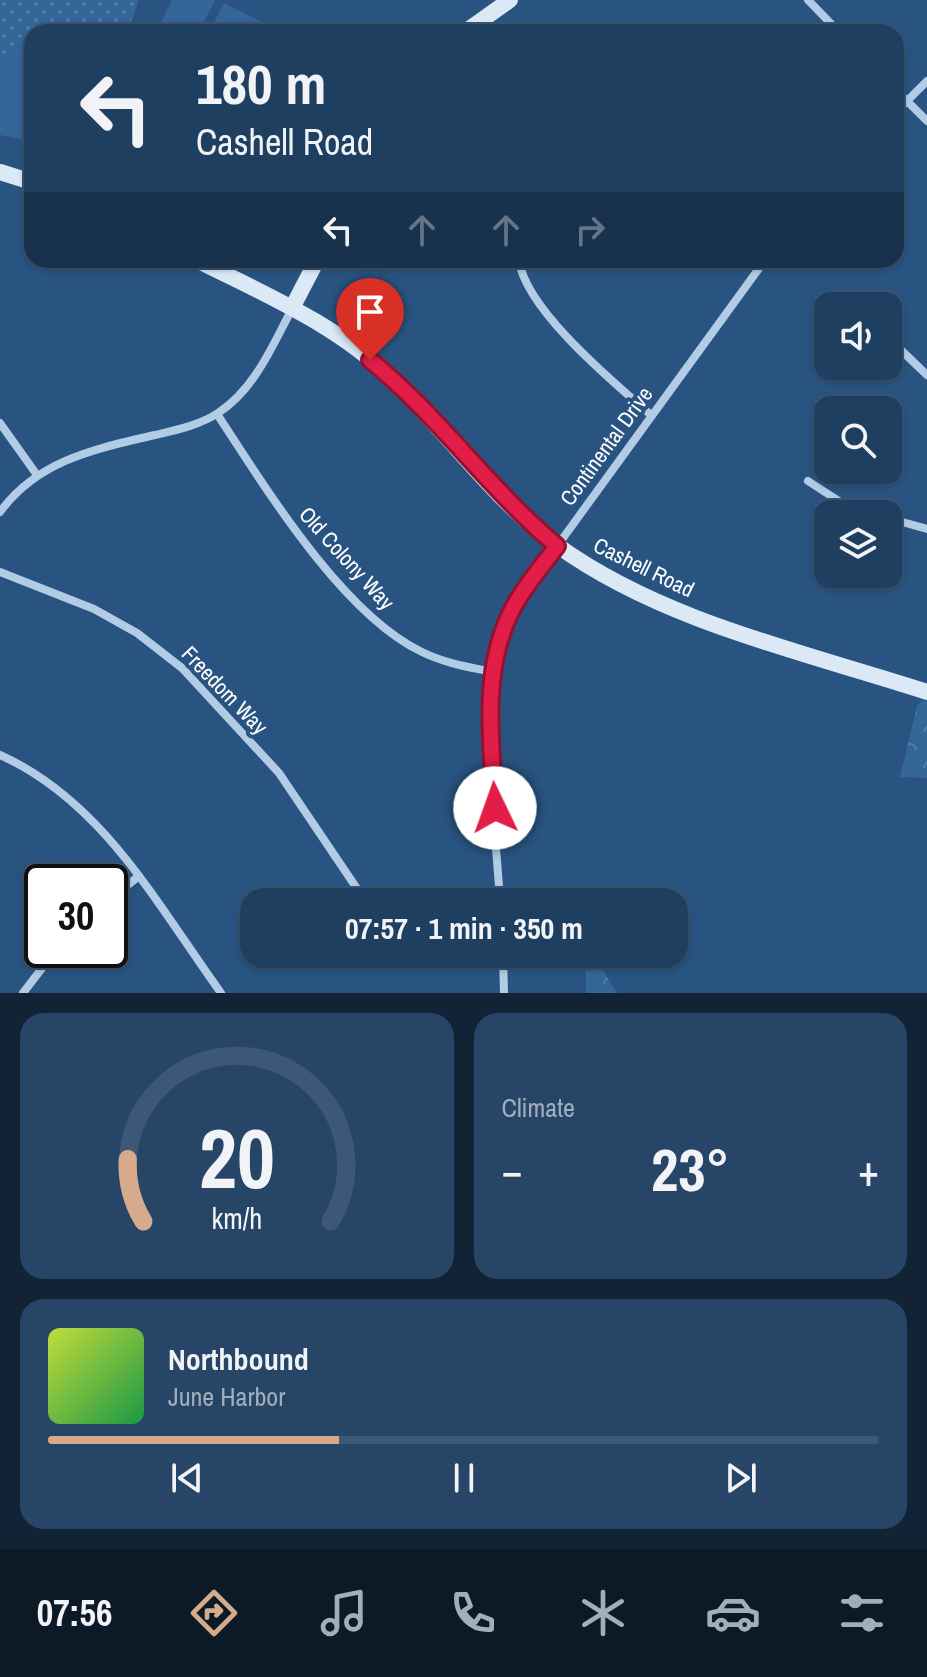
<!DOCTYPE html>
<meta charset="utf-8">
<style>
:root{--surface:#1f3f61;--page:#274667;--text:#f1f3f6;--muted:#a1afbd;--line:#3c5876;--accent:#d6ab8b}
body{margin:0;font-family:"Archivo Narrow",sans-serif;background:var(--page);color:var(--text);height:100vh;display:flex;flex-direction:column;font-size:30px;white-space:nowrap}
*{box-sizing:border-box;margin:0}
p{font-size:26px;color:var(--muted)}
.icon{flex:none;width:44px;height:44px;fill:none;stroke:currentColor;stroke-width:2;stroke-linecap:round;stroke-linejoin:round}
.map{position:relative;height:993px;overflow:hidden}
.sheet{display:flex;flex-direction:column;gap:20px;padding:20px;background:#112335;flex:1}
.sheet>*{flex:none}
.banner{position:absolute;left:24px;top:24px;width:880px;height:244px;border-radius:24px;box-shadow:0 2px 6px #0004,0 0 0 2px var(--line);background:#1f3f61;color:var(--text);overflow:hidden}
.tools{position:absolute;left:814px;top:292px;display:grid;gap:16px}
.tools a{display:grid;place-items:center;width:88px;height:88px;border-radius:16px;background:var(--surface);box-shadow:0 2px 6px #0004,0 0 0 2px var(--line);font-size:40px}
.speed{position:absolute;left:24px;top:864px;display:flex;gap:16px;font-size:40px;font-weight:700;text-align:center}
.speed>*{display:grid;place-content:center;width:104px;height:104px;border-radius:50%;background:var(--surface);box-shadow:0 2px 6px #0004,0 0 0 2px var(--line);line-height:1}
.speed .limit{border:4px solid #111;border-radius:12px;background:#fff;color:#111}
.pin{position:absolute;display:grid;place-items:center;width:68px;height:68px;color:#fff;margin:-82px -34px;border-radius:50% 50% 50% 0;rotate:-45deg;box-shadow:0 0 8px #0007}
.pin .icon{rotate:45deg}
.me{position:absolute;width:88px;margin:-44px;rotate:357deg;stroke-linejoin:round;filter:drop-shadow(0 0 6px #0008)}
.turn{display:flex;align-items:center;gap:28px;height:168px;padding:0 40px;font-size:36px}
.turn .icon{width:104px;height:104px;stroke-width:2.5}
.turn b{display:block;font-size:56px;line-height:68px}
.lanes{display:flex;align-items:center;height:76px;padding:0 40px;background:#0003;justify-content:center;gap:40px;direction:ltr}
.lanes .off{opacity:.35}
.big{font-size:60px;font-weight:700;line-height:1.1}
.sheet .card{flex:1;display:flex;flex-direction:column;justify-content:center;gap:12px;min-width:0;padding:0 28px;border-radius:24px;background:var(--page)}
.sheet .dial{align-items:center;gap:0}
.dial svg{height:208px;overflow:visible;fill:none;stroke:var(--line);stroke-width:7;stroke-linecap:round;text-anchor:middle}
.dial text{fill:var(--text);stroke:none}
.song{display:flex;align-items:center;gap:24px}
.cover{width:96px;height:96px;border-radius:12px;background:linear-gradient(135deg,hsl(70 70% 55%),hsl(140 70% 35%))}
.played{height:8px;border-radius:4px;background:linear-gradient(90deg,var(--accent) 35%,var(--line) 35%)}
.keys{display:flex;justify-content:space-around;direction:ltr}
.heat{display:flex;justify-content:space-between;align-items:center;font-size:44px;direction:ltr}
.sheet .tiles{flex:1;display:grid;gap:20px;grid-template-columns:1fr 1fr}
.card:last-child{grid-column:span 2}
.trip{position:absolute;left:240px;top:888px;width:448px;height:80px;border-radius:24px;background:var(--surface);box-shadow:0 2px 6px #0004,0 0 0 2px var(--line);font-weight:700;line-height:80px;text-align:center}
.menu{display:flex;height:128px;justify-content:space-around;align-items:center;background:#0c1927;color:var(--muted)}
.menu .icon{width:56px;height:56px}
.menu .selected{color:var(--accent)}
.menu b{font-size:36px;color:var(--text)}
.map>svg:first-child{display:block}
</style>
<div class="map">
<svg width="927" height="993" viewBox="0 0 927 993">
<defs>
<pattern id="forest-crowns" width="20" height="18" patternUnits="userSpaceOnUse" patternTransform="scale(2)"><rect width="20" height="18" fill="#346698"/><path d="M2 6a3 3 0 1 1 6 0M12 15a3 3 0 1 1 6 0" fill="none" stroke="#527da7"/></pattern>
<pattern id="park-dots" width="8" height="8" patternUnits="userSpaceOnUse" patternTransform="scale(2)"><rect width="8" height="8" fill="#346698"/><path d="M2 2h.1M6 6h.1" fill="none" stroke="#527da7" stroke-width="1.8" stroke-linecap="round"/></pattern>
</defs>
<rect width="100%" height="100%" fill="#295481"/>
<g fill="url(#forest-crowns)">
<path d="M 923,700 L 927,701 L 927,778 L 900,777 L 917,706 Z"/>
<path d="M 586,954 L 593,954 L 617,993 L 586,993 Z"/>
</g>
<path fill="url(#park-dots)" d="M 0,0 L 139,0 L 127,32 L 32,32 L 32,79 L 0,68 Z"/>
<g fill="#346698">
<path d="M 172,0 L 215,0 L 199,32 L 176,32 L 160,24 Z"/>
<path d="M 224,3 L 267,25 L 263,32 L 209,32 Z"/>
<path d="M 32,43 L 32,141 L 0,135 L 0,66 L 10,55 Z"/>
</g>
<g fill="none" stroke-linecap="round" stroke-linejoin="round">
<g stroke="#b2cce6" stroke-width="8">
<path d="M 808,0 L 839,32"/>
<path d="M 896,90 L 927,121"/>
<path d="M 896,112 L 927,81"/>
<path d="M 519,260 C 525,309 613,382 651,415"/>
<path d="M 902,351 L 927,375"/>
<path d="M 217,414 C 265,487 342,614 422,652 C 444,663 469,667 492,672"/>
<path d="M 0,423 L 37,475"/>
<path d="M 808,481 L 845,505 L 874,514"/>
<path d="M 0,512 C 38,460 95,449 155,435 C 176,430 200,425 218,413 C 255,389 272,346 292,309"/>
<path d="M 888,518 L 927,529"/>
<path d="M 0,572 L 94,609 L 137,633 L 182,668 L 279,773 L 366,902"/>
<path d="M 0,755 C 103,801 158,906 221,993"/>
<path d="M 110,899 L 139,876"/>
<path d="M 500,902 C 496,830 479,710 499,644 C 504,624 515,607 526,589 L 765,260"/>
<path d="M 503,954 L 504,993"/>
<path d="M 23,993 L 56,950"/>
</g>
<g stroke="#dbe8f6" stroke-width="16">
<path d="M 465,32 L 510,0"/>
<path d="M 0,172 L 32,182"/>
<path d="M 197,260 C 264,294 338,325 392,379 C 448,433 494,501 558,546 C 664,622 804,652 927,692"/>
<path d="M 292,308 L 317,260"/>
</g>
</g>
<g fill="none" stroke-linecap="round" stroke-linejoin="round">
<g stroke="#92132f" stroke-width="20">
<path id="route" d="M 370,360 C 438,415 489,489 557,546 C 539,570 517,595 506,623 C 482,681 492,748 495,808"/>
</g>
<use href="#route" stroke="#e11d48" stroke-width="14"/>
</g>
<g text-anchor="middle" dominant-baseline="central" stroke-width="8" stroke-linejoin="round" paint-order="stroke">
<g font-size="22" fill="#fff" stroke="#295481">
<text transform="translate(606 446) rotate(-54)">Continental Drive</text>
<text transform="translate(347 558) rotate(48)">Old Colony Way</text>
<text transform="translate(644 567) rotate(26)">Cashell Road</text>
<text transform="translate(225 690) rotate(46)">Freedom Way</text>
</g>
</g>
</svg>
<div class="tools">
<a><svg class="icon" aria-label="sound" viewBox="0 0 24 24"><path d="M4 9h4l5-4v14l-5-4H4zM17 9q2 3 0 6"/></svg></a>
<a><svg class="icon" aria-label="search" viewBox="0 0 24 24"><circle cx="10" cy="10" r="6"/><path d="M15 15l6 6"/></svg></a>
<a><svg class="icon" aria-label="layers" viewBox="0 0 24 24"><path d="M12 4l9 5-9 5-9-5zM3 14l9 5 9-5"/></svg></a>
</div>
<div class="speed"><div class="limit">30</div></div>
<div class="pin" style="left:370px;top:360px;background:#d93025"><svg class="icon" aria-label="arrive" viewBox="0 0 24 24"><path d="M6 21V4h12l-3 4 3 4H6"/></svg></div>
<svg class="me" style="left:495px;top:808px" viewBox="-20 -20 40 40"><circle r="19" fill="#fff"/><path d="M0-13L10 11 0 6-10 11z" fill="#e11d48"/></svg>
<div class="trip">07:57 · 1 min · 350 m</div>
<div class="banner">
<div class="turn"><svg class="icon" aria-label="left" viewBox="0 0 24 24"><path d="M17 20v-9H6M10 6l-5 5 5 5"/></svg><div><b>180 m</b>Cashell Road</div></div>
<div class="lanes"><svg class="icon" aria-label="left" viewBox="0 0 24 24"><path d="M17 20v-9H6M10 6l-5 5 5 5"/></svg><svg class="icon off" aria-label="ahead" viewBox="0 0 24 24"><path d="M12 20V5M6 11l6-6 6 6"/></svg><svg class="icon off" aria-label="ahead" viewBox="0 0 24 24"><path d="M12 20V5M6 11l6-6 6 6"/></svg><svg class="icon off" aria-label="right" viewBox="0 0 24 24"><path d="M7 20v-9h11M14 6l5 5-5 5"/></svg></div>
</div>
</div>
<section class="sheet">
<div class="tiles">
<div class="card dial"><svg viewBox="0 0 100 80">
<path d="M14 69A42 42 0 1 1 86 69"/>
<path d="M14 69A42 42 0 0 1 8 45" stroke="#d6ab8b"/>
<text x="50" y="56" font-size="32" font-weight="700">20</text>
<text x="50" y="72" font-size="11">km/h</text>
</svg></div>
<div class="card"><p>Climate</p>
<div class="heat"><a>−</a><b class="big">23°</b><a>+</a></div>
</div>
<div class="card">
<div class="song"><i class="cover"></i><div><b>Northbound</b><p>June Harbor</p></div></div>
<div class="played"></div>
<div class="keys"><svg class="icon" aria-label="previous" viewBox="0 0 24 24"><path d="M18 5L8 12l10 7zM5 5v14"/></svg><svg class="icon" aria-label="pause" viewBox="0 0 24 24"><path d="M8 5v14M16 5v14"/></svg><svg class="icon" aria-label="next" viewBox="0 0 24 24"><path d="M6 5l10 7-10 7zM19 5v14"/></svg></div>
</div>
</div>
</section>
<nav class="menu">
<b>07:56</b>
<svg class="icon selected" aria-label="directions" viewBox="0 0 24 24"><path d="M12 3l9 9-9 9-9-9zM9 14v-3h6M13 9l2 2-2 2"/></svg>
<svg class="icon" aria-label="music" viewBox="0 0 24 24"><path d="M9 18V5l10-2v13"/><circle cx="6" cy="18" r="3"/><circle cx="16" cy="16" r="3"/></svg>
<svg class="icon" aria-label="phone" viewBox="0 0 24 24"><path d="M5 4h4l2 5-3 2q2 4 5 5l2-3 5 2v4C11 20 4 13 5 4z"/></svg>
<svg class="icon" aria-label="climate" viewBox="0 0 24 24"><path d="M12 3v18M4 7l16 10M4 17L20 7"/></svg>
<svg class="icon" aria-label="car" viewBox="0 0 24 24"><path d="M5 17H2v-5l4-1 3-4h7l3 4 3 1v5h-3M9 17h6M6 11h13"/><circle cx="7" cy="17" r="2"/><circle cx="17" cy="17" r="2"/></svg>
<svg class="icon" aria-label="filters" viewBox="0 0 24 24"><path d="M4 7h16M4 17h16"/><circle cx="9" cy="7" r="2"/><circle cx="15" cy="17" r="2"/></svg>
</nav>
